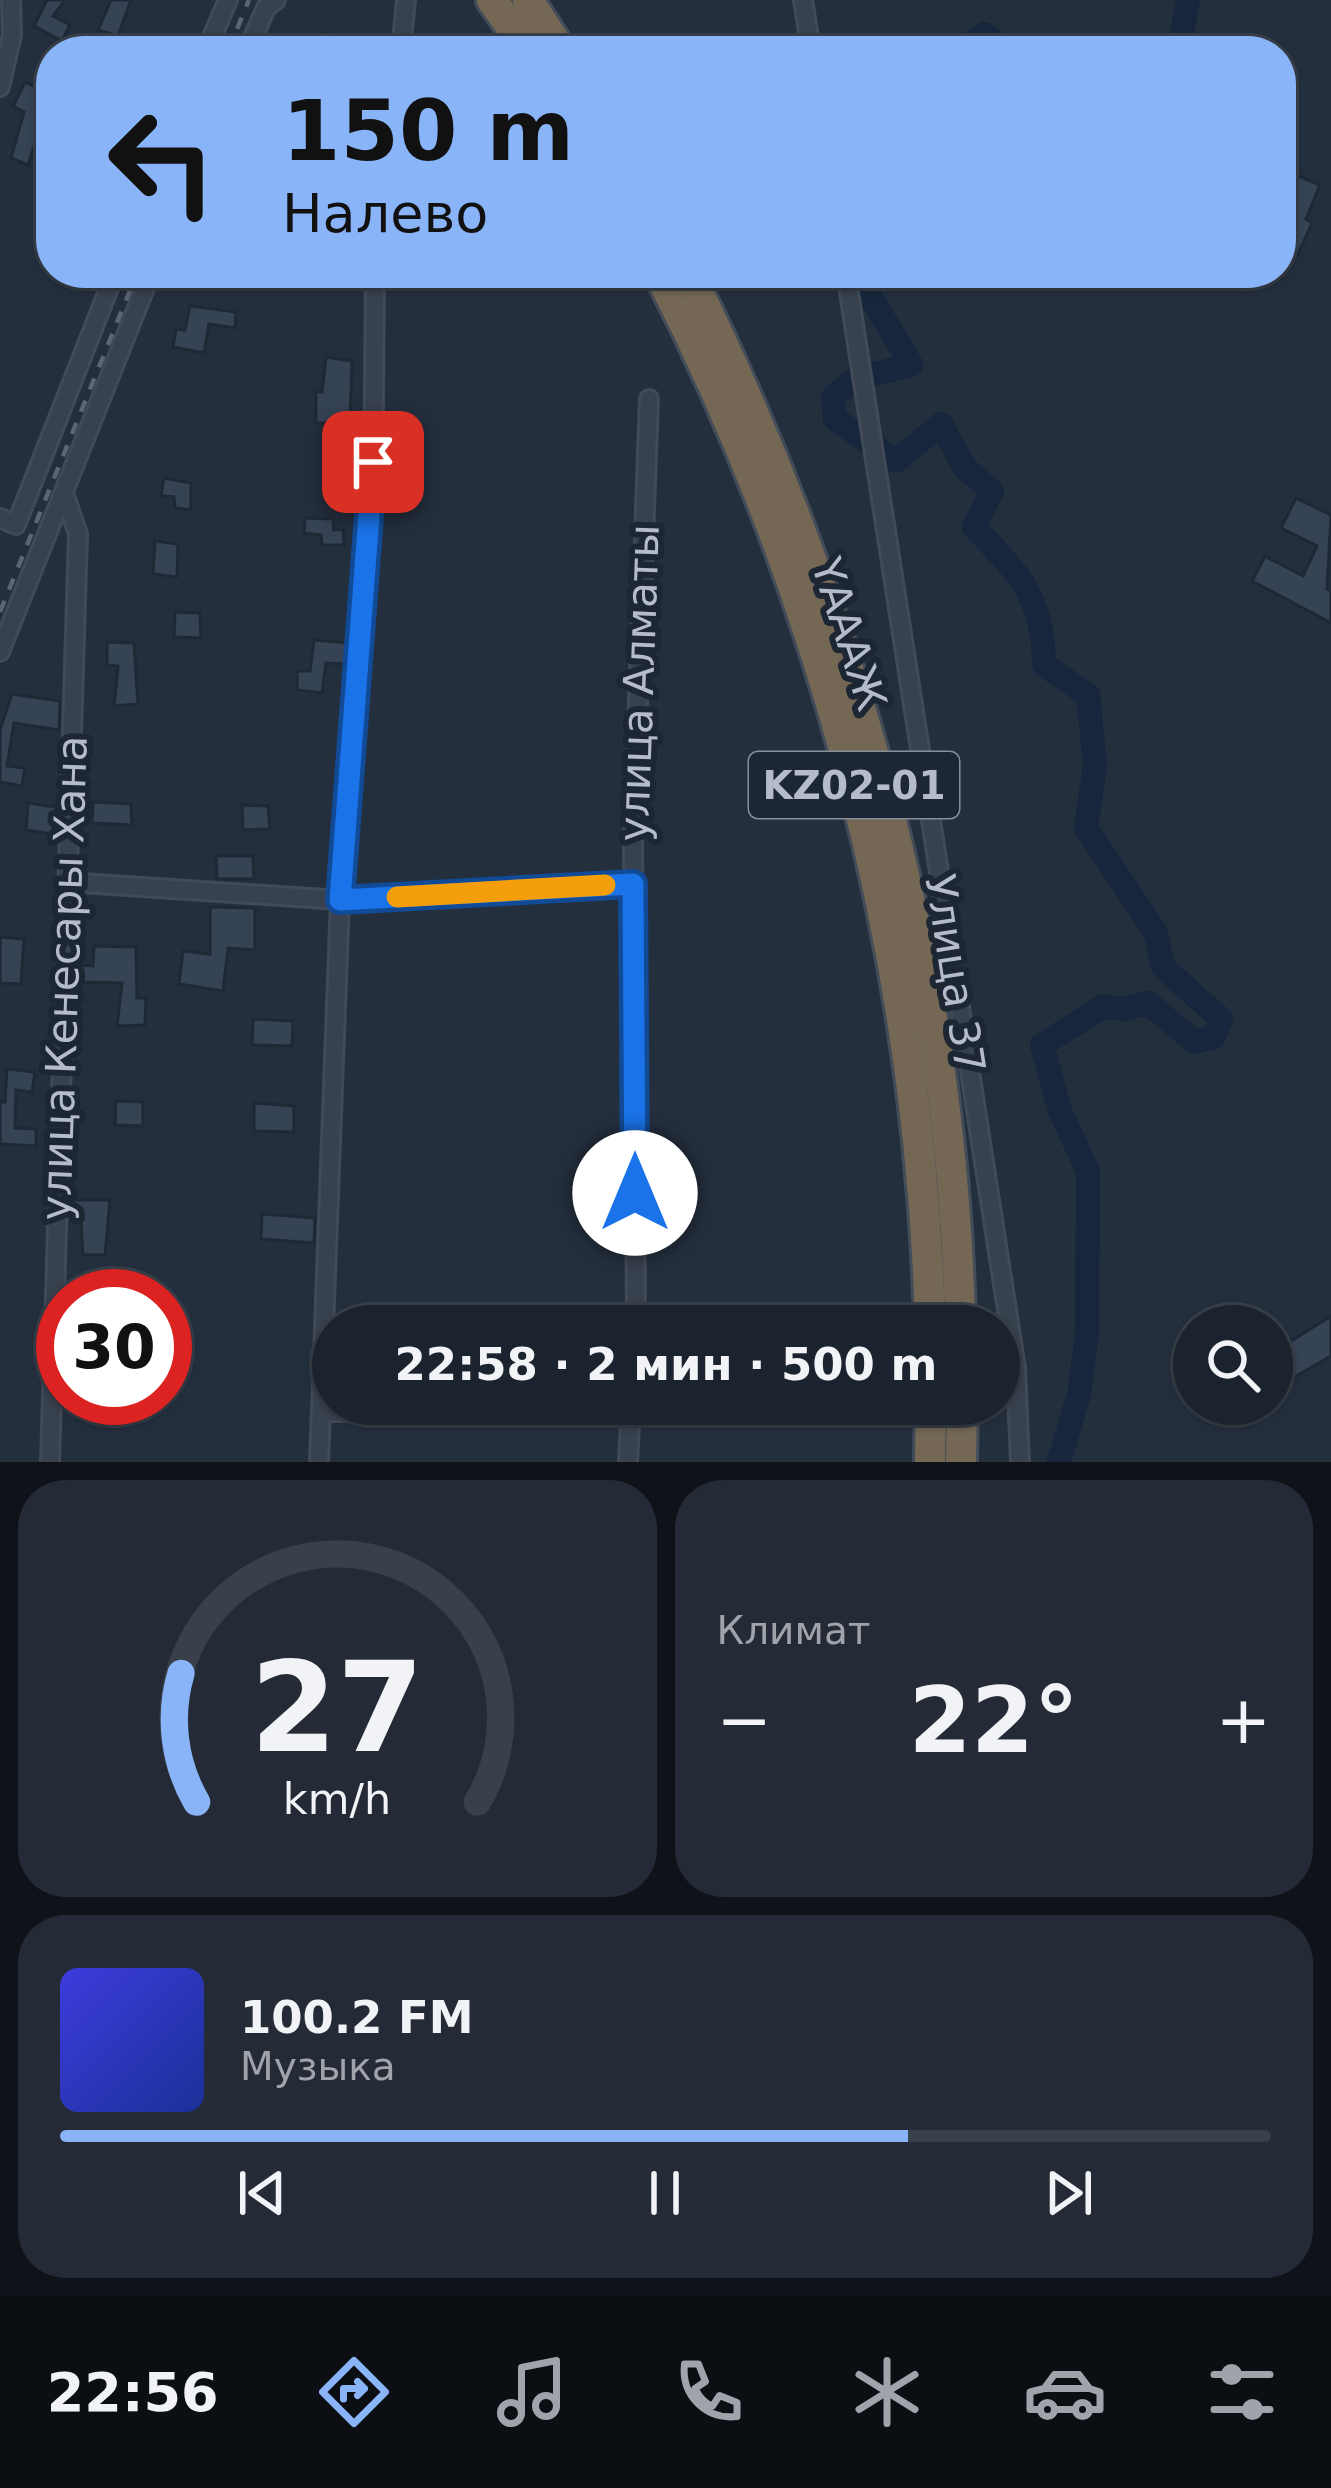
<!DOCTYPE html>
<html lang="ru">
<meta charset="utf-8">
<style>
:root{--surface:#1b232e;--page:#242b36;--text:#f1f3f6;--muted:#a0a4aa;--line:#39404a;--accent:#8ab4f8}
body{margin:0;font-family:"DejaVu Sans",sans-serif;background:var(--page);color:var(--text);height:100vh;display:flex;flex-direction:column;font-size:45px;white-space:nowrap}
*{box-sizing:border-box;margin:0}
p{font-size:39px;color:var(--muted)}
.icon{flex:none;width:66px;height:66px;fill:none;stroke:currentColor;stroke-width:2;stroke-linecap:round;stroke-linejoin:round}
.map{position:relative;height:1462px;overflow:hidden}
.sheet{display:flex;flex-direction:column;gap:18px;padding:18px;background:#0f1319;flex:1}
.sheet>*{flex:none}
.hud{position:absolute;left:36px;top:36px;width:1260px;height:252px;border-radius:48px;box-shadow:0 3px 9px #0004,0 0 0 3px var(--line);background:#8ab4f8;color:#111;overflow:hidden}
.fabs{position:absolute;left:1173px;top:1305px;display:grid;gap:24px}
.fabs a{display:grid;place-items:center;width:120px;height:120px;border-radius:50%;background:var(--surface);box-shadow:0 3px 9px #0004,0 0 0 3px var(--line);font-size:60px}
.speed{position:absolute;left:36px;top:1269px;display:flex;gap:24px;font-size:60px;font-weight:700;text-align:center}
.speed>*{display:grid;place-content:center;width:156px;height:156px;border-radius:50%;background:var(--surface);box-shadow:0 3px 9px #0004,0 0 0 3px var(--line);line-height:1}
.speed .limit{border:18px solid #d22;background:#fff;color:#111}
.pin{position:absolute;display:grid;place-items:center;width:102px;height:102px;color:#fff;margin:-51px;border-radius:24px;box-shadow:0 6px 18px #0006}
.me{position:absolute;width:132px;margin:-66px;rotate:0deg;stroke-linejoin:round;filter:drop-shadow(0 0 9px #0008)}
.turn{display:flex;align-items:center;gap:42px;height:252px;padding:0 48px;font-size:54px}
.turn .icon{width:156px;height:156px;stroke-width:2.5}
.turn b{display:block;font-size:84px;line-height:102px}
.big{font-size:90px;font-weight:600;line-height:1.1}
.sheet .widget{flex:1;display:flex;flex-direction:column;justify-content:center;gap:18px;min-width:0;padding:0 42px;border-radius:48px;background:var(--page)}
.sheet .dial{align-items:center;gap:0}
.dial svg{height:312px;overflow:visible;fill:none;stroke:var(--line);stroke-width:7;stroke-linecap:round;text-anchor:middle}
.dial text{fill:var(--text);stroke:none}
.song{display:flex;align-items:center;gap:36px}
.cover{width:144px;height:144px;border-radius:18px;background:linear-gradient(135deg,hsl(240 70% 55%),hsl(230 70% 35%))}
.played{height:12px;border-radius:6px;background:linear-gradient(90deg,var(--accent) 70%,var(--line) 70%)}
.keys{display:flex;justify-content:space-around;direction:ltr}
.heat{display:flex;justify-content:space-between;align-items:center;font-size:66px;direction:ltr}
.sheet .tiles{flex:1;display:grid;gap:18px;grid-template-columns:1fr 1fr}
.widget:last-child{grid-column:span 2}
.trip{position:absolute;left:312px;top:1305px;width:708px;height:120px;border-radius:60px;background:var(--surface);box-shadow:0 3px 9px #0004,0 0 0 3px var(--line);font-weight:600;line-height:120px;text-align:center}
.tabs{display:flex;height:192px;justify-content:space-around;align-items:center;background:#0b0e12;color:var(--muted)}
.tabs .icon{width:84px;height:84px}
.tabs .current{color:var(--accent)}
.tabs b{font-size:54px;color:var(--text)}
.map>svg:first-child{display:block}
</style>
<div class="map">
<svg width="1331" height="1462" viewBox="0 0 1331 1462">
<rect width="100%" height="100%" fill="#242f3e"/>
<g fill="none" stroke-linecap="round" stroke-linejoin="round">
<g stroke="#17263c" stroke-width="24">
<path d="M 960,51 L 985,34 L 1004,51"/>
<path d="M 1042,51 L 1055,51"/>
<path d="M 1179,51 L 1188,0"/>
<path d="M 861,273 C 864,294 900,341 911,365 L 855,379 L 833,397 L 835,419 L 896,461 L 941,424 L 965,468 L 992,491 L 974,527 C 1020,575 1043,596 1044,665 L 1088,695 L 1095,764 L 1086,828 L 1156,933 L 1163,967 L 1221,1019 L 1214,1037 L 1195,1042 L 1148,1003 L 1124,1009 L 1102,1007 L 1042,1045 L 1060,1111 L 1088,1171 L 1087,1335 L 1079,1394 L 1059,1462"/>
</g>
</g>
<g fill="#364354" stroke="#1f2835" stroke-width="3">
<path d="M 47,0 L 65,0 L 53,16 L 70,25 L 62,41 L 34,26 Z"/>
<path d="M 111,0 L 131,0 L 118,36 L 98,30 Z"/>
<path d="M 324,33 L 379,47 L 379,51 L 319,51 Z"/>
<path d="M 25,82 L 51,95 L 28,165 L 11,158 L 24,112 L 13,106 Z"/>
<path d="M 1299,176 L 1320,185 L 1306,219 L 1312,223 L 1298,254 L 1282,247 L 1296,216 L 1285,211 Z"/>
<path d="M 190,306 L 236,312 L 235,328 L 209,324 L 204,353 L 173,347 L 176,329 L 185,330 Z"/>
<path d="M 326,357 L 352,361 L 350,423 L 316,423 L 316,391 L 322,392 Z"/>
<path d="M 164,478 L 191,483 L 191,510 L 175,508 L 174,497 L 161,496 Z"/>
<path d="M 1296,498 L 1331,515 L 1327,589 L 1331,591 L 1331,623 L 1252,581 L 1265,556 L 1303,576 L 1317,546 L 1281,528 Z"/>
<path d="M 305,518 L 333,519 L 334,530 L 343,529 L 344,545 L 322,545 L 321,535 L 304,533 Z"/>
<path d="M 155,541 L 178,544 L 177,577 L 153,574 Z"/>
<path d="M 175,612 L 200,613 L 201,638 L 174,637 Z"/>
<path d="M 314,640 L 349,643 L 347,664 L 326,663 L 322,693 L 297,690 L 297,671 L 310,671 Z"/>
<path d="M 107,642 L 134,643 L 138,704 L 114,706 L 118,666 L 107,665 Z"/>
<path d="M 12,694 L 60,701 L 59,730 L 14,723 L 7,766 L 25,768 L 22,786 L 0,782 L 0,730 Z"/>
<path d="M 93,802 L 131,804 L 132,825 L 92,823 Z"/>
<path d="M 28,803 L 56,807 L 52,834 L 26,830 Z"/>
<path d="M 242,805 L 268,806 L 270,829 L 243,830 Z"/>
<path d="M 216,856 L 253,856 L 254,879 L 217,879 Z"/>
<path d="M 210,907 L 255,908 L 255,950 L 228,948 L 223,991 L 179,984 L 183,951 L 210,954 Z"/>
<path d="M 0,937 L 24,939 L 21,984 L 0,983 Z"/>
<path d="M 94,946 L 136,947 L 137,998 L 146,998 L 145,1025 L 117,1026 L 122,983 L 77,982 L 78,965 L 93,966 Z"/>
<path d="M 253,1019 L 293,1021 L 292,1046 L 252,1045 Z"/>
<path d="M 7,1069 L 35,1072 L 32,1092 L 16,1090 L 15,1128 L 36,1129 L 36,1146 L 0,1144 L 0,1102 L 5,1102 Z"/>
<path d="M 116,1101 L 143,1102 L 143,1126 L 115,1125 Z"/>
<path d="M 254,1103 L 294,1106 L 294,1132 L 254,1131 Z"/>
<path d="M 71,1200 L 110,1200 L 105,1255 L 83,1255 L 81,1220 L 70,1220 Z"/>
<path d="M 262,1214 L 315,1218 L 314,1243 L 261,1239 Z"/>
<path d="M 1331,1316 L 1331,1356 L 1272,1390 L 1272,1353 Z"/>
</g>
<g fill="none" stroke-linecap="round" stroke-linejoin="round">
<g stroke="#414a57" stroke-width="22">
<g id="minor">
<path d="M 803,0 L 811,51"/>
<path d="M 206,51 L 228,0"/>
<path d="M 247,51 L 266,8 L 276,0"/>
<path d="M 401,51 L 406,0"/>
<path d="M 0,87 L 12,35 L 11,0"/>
<path d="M 846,273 L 1016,1368 L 1020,1462"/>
<path d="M 0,518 L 16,525 L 115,273"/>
<path d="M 0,652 L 151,273"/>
<path d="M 66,882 L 340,900 L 633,884"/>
<path d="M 636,1326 L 633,840 L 649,399"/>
<path d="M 321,1412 L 481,1412"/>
<path d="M 50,1462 L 78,534 L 65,496"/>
<path d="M 319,1462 L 340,900 L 373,509 L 375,273"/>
<path d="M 628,1462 L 631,1404"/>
</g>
</g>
<g stroke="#434c59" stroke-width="36">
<g id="motorway">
<path d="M 492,0 L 528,51"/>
<path d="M 528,0 L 561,51"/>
<path d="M 659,273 C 825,597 921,962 930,1326"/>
<path d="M 689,273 C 849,599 953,961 960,1326"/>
<path d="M 930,1462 L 931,1404"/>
<path d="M 961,1462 L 962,1404"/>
</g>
</g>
<use href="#minor" stroke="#38414e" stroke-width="16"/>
<use href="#motorway" stroke="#746855" stroke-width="30"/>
<g stroke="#5a6575" stroke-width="4.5" stroke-dasharray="12 12" stroke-linecap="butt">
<path d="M 228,51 L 249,0"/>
<path d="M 0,612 L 137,273"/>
</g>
</g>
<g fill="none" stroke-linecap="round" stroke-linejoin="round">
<g stroke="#114b97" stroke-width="30">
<path id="route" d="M 373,462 L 340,900 L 633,884 L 635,1193"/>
</g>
<use href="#route" stroke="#1a73e8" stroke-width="21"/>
<path stroke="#f59e0b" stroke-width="21" d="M 397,897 L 605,885"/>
</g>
<g text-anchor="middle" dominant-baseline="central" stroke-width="12" stroke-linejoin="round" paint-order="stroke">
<rect fill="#1d2633" stroke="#878f9c" stroke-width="3" x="749" y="752" width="210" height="66" rx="9"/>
<g font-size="39" font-weight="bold" fill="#b4bcc9">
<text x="854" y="785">KZ02-01</text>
</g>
<g font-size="42" fill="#b4bcc9" stroke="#1d2633">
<text transform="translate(849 634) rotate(72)">ҮАААЖ</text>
<text transform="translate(639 683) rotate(-88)">улица Алматы</text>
<text transform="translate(955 974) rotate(81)">Улица 37</text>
<text transform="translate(64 978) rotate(-88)">улица Кенесары Хана</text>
</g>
</g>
</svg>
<div class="fabs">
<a><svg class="icon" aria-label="search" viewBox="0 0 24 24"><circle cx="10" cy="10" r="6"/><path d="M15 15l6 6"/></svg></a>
</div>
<div class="speed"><div class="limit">30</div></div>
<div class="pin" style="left:373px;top:462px;background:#d93025"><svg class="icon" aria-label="arrive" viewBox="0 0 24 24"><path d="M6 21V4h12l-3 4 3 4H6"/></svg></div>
<svg class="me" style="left:635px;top:1193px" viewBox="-20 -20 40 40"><circle r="19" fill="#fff"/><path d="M0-13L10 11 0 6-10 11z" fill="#1a73e8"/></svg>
<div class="trip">22:58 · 2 мин · 500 m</div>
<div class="hud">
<div class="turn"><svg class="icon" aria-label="left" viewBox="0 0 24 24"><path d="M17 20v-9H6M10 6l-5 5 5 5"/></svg><div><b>150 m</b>Налево</div></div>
</div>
</div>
<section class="sheet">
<div class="tiles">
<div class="widget dial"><svg viewBox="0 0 100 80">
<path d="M14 69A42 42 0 1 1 86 69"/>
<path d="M14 69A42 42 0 0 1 10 36" stroke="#8ab4f8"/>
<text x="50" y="56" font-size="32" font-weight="700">27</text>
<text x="50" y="72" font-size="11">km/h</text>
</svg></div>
<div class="widget"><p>Климат</p>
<div class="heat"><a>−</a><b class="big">22°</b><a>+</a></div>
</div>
<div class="widget">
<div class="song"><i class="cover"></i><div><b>100.2 FM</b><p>Музыка</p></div></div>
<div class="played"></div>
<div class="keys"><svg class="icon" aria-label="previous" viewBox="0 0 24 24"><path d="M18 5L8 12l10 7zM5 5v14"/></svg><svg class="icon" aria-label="pause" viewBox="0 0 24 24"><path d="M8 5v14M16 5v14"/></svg><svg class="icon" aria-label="next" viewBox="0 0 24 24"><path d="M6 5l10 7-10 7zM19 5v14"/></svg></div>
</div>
</div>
</section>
<nav class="tabs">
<b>22:56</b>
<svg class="icon current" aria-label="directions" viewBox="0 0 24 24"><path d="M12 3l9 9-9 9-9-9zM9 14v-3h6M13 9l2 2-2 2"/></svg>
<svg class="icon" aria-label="music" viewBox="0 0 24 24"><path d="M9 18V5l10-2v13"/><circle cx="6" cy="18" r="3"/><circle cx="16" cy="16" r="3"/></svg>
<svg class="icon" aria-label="phone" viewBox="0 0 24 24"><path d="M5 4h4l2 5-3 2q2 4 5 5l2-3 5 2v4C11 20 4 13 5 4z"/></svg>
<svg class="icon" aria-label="climate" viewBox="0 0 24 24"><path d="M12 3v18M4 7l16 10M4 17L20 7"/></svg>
<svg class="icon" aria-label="car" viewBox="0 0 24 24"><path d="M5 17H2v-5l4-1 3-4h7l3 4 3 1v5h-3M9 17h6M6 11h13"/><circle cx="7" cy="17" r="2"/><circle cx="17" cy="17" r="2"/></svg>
<svg class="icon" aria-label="filters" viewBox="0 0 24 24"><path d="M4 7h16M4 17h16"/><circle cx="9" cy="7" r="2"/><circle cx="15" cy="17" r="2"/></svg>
</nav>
